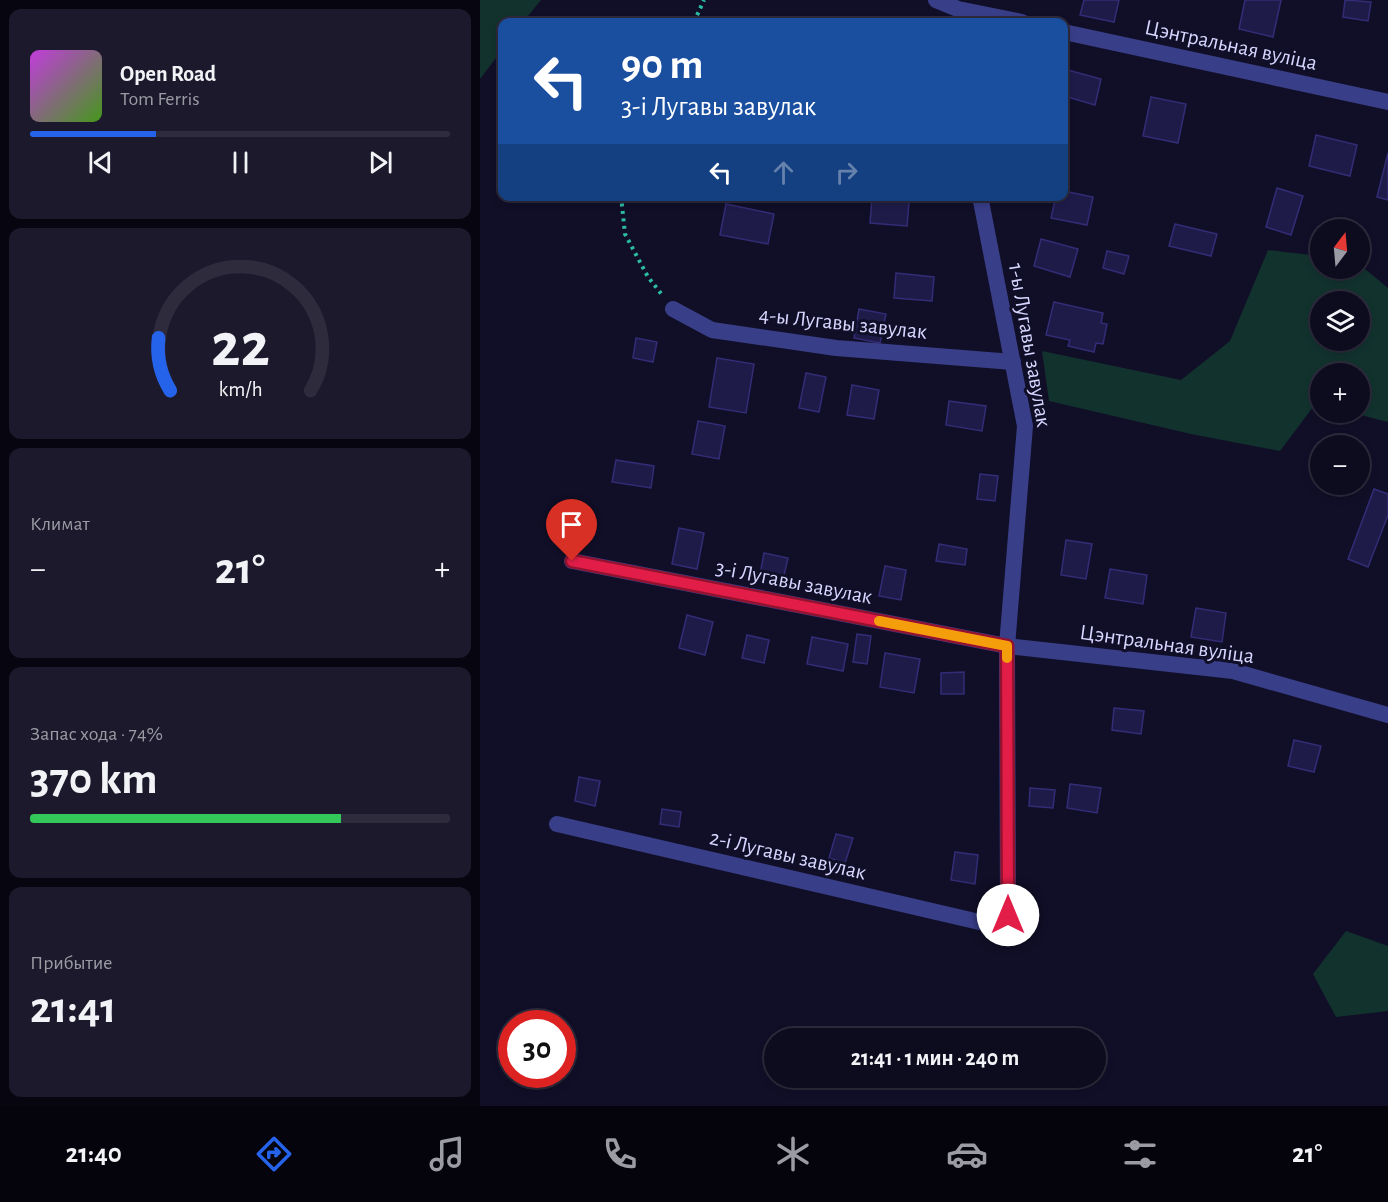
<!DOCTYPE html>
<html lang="ru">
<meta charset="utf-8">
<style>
:root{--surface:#0d0b1e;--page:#1b192b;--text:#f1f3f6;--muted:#9a9ba4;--line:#2d2b3c;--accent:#2563eb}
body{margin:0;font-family:"Alegreya Sans",sans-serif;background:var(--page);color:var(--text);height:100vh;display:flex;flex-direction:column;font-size:22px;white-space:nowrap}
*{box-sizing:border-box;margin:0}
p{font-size:20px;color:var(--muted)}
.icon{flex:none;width:33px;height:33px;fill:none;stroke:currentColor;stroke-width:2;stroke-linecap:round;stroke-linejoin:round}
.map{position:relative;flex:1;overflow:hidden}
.side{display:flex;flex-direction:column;gap:9px;padding:9px;background:#070610;width:480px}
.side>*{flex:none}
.guide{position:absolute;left:18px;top:18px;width:570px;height:183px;border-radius:12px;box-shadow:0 3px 9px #0003,0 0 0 2px var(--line);background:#1a4fa0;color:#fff;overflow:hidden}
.needle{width:39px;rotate:16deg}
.fabs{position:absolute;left:830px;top:219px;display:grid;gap:12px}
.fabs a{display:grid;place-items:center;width:60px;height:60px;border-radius:50%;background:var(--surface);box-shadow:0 3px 9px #0003,0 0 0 2px var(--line);font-size:30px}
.speed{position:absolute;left:18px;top:1010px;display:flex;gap:12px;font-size:30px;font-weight:700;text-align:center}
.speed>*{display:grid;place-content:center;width:78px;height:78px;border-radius:50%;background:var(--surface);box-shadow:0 3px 9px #0003,0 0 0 2px var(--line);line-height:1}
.speed .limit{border:9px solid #d22;background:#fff;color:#111}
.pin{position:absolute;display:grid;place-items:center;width:51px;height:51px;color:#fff;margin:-62px -26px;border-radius:50% 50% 50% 0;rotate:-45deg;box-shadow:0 0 6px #0007}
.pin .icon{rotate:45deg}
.me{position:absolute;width:66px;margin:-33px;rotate:0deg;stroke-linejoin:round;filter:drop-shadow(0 0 4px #0008)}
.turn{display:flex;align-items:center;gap:21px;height:126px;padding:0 24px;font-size:27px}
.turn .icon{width:78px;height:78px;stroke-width:2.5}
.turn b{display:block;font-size:42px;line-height:51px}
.lanes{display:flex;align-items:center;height:57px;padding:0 24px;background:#0003;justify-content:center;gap:30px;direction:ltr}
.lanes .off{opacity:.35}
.big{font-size:45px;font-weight:700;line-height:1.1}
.side .tile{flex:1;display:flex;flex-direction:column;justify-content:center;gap:9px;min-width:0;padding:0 21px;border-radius:12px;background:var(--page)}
.side .dial{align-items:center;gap:0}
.dial svg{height:156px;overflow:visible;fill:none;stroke:var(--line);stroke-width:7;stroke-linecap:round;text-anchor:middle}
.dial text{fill:var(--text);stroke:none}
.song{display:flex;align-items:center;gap:18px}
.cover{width:72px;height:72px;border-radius:9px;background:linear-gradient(135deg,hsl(290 70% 55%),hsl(100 70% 35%))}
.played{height:6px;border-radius:3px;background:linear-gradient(90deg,var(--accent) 30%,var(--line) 30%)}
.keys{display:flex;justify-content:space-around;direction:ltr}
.heat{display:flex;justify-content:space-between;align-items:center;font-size:33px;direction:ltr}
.charge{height:9px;border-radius:4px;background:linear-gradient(90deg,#34c759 74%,var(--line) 0)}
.trip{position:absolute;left:284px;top:1028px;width:342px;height:60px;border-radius:30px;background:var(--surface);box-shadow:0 3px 9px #0003,0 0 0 2px var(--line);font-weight:700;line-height:60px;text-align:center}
.tabs{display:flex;height:96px;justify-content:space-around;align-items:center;background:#05040c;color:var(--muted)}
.tabs .icon{width:42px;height:42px}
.tabs .on{color:var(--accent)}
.tabs b{font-size:27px;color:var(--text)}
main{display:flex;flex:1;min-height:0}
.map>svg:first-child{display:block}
</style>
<main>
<section class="side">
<div class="tile">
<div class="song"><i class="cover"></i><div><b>Open Road</b><p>Tom Ferris</p></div></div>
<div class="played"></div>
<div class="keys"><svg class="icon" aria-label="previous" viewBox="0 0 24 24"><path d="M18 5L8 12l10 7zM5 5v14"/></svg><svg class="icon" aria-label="pause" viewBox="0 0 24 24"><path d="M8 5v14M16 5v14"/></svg><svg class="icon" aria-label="next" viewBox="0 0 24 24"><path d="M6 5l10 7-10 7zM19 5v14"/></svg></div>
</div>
<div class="tile dial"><svg viewBox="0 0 100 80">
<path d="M14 69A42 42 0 1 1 86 69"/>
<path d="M14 69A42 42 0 0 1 8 42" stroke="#2563eb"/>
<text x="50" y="56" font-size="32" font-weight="700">22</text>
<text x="50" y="72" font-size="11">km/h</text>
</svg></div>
<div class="tile"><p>Климат</p>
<div class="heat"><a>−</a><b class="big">21°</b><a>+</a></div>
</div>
<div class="tile"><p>Запас хода · 74%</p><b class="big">370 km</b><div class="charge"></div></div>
<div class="tile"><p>Прибытие</p><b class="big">21:41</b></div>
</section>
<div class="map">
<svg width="908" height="1106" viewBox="0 0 908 1106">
<rect width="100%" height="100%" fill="#110f28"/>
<g fill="#12322e" fill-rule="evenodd">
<path d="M 0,0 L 61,0 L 43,22 L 22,22 L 22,50 L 0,79 Z"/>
<path d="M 788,250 L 840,256 L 840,268 L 879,268 L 879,264 L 908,288 L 908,422 L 873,413 L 879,412 L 879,374 L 840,374 L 840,404 L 836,403 L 800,451 L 711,434 L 569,401 L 562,351 L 701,380 L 750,341 ZM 840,302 L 879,302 L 879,340 L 840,340 Z"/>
<path d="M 866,931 L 908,946 L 908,1011 L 856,1017 L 833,974 Z"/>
</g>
<g fill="#1f1b49" stroke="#332c76" stroke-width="1.5">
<path d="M 604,0 L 639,0 L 634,22 L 600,15 Z"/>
<path d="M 765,0 L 801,0 L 793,37 L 759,29 Z"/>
<path d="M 865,0 L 891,2 L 888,21 L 863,17 Z"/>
<path d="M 584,69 L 621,79 L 615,105 L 584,96 Z"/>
<path d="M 671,97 L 706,104 L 698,143 L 663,136 Z"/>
<path d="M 836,135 L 877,145 L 870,176 L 829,166 Z"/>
<path d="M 908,153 L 908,200 L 897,197 Z"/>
<path d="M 797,188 L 823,196 L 811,235 L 786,227 Z"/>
<path d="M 584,191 L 613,197 L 607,225 L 571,218 L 576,196 L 584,196 Z"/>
<path d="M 392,198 L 429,202 L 427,226 L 390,223 Z"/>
<path d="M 246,204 L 294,214 L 288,244 L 240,235 Z"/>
<path d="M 695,224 L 737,234 L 731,256 L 689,246 Z"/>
<path d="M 561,239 L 598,249 L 590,277 L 554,266 Z"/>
<path d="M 627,251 L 649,256 L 644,274 L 623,268 Z"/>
<path d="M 416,273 L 454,277 L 452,301 L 414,298 Z"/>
<path d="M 574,302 L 623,313 L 621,323 L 627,324 L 623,344 L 616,343 L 614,352 L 588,346 L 590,340 L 566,335 Z"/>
<path d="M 379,309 L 406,314 L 400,343 L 374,338 Z"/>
<path d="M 156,338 L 177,342 L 173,362 L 153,358 Z"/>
<path d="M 237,358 L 274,364 L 266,413 L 229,407 Z"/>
<path d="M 326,373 L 346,377 L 339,412 L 319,408 Z"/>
<path d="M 372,385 L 399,390 L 394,419 L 367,415 Z"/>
<path d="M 469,401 L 506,406 L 502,431 L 466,425 Z"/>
<path d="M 218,421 L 245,426 L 239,459 L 212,454 Z"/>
<path d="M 136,460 L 174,466 L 171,488 L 132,482 Z"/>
<path d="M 500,474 L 518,476 L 515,501 L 497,499 Z"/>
<path d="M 894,489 L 908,494 L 908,515 L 888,567 L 868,559 Z"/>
<path d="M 199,528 L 224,533 L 217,569 L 192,564 Z"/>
<path d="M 586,540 L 612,544 L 606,579 L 581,575 Z"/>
<path d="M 459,544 L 487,549 L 485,565 L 456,561 Z"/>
<path d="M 284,553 L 308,558 L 302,584 L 279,580 Z"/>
<path d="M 405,566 L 426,570 L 421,600 L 399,596 Z"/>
<path d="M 630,569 L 667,575 L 663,604 L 625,598 Z"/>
<path d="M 716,608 L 746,613 L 742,642 L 711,637 Z"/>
<path d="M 207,615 L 233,622 L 225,655 L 199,648 Z"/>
<path d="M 377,634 L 391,636 L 387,664 L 373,662 Z"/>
<path d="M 267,635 L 289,640 L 284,663 L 262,658 Z"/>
<path d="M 332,637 L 368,644 L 363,671 L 327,664 Z"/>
<path d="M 405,653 L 440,659 L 434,693 L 400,687 Z"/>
<path d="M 484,672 L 484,694 L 461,694 L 461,673 Z"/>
<path d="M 634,708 L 664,711 L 661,734 L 632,730 Z"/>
<path d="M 814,740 L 841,746 L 834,772 L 808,766 Z"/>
<path d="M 99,777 L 120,781 L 115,806 L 95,801 Z"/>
<path d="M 590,784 L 621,788 L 617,813 L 587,808 Z"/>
<path d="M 550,788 L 575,790 L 573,808 L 549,806 Z"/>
<path d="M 182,809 L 201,812 L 199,827 L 180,824 Z"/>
<path d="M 356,834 L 373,838 L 365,863 L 349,858 Z"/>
<path d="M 475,852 L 498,855 L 495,884 L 471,880 Z"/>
</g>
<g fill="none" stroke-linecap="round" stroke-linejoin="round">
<g stroke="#2cbca5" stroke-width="4" stroke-dasharray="3 4.5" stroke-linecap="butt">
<path d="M 214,22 L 224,0"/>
<path d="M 141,196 L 145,234 L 168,277 L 183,296"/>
</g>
<g stroke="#393e88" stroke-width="16">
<path d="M 456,0 L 478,9 L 542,22"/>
<path d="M 584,32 L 908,102"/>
<path d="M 193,309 L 232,330 L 356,348 L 533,362"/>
<path d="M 92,561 L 527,646"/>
<path d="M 77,824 L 508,924 L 528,915 L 527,646 L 545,426 L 500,196"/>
</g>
<path stroke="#393e88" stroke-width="16" d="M 527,646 L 753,671 L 908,715"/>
</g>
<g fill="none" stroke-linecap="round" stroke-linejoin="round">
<g stroke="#92132f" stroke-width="15">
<path id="route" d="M 92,561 L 527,646 L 528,915"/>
</g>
<use href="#route" stroke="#e11d48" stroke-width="10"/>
<path stroke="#f59e0b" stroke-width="10" d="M 399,621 L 527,646 L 527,658"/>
</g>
<g text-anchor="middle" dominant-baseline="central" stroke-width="6" stroke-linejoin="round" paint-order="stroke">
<g font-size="22" fill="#d6d6ff" stroke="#110f28">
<text transform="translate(751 45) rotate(12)">Цэнтральная вуліца</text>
<text transform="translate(363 323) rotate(6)">4-ы Лугавы завулак</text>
<text transform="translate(550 345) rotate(80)">1-ы Лугавы завулак</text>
<text transform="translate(314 582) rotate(11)">3-і Лугавы завулак</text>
<text transform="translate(687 644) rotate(8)">Цэнтральная вуліца</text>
<text transform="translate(308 855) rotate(13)">2-і Лугавы завулак</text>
</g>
</g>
</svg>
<div class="fabs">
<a><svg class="needle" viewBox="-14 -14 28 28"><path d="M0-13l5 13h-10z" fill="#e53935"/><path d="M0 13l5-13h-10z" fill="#9a9ba4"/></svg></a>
<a><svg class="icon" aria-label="layers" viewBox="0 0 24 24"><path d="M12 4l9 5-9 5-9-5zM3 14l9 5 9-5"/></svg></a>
<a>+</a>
<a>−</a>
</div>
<div class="speed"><div class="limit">30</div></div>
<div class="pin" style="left:92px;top:561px;background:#d93025"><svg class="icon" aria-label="arrive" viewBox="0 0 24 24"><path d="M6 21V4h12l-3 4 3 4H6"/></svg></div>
<svg class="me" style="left:528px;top:915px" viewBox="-20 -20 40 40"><circle r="19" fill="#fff"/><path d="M0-13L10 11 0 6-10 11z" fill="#e11d48"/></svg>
<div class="trip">21:41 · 1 мин · 240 m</div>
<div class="guide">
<div class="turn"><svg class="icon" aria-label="left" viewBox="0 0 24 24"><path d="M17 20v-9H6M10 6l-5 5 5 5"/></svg><div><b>90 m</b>3-і Лугавы завулак</div></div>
<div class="lanes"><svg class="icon" aria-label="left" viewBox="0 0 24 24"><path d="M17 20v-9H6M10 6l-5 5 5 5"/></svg><svg class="icon off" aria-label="ahead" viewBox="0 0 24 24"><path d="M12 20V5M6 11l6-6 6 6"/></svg><svg class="icon off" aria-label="right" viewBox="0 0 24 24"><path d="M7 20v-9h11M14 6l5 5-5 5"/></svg></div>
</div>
</div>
</main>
<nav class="tabs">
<b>21:40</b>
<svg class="icon on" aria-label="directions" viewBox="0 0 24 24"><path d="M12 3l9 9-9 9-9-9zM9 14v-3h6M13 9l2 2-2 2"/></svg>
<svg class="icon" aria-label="music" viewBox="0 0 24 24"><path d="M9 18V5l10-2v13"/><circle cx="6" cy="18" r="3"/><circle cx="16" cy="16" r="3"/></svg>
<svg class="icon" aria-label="phone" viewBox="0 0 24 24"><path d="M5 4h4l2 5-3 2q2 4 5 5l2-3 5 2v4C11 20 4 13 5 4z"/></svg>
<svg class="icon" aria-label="climate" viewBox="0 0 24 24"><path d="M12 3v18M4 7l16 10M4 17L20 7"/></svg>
<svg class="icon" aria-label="car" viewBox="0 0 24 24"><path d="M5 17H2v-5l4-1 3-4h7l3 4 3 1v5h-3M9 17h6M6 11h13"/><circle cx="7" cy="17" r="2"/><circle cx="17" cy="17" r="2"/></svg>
<svg class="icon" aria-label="filters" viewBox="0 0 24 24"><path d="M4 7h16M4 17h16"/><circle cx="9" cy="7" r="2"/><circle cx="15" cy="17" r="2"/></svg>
<b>21°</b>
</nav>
